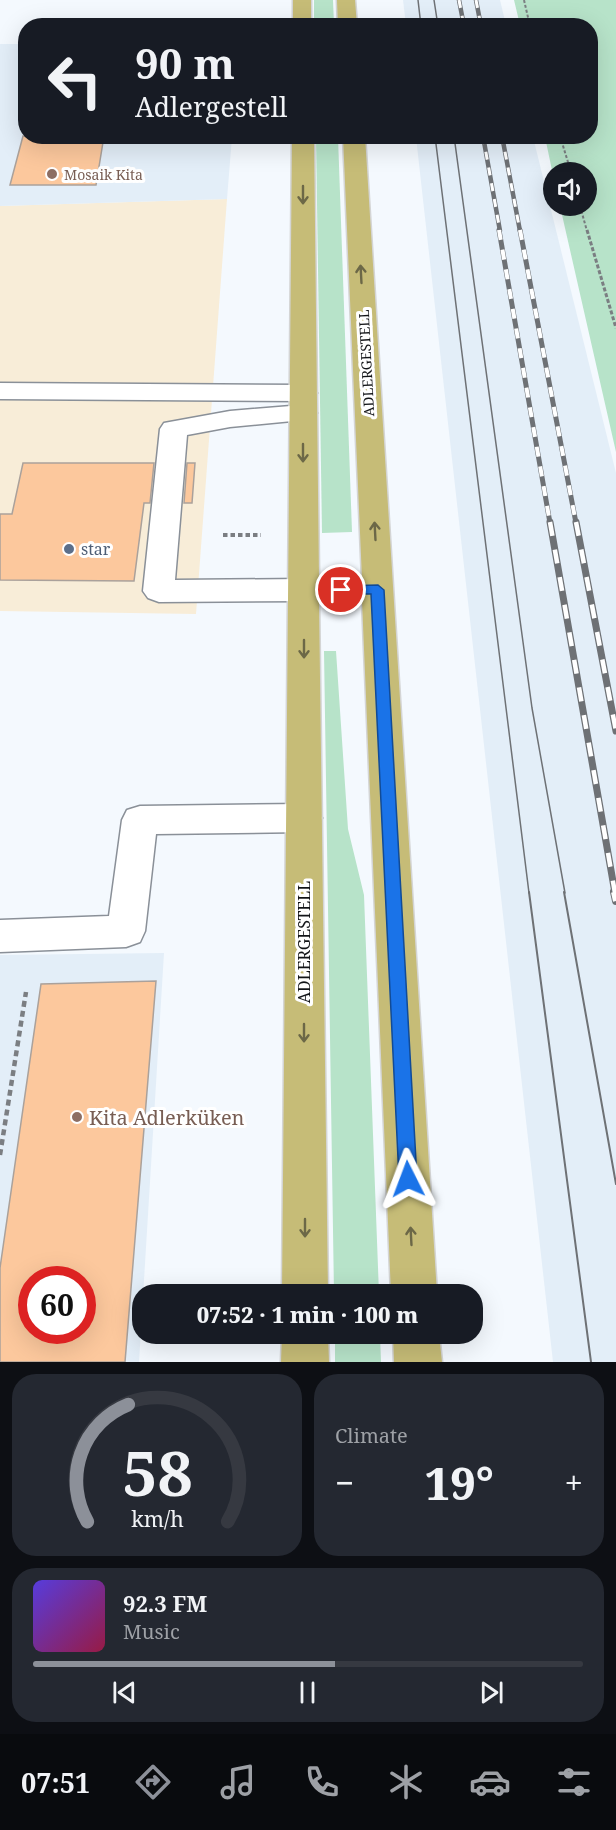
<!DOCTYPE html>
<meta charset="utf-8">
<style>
:root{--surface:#171b24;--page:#242831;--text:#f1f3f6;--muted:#9ea1a6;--line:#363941;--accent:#8c9099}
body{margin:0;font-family:"Noto Serif",serif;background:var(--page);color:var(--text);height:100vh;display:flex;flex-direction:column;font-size:22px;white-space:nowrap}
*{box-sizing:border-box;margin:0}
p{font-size:20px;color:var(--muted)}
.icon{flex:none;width:33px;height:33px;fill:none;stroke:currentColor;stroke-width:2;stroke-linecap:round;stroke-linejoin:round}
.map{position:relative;height:1362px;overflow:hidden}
.details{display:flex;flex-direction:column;gap:12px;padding:12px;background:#0d0f14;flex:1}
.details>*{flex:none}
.top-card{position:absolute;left:18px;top:18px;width:580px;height:126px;border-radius:24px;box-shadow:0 6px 24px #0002;background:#171b24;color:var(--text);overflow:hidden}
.buttons{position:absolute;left:543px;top:162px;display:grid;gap:12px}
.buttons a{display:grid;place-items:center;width:54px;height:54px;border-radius:50%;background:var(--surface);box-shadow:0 6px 24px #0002;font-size:30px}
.speed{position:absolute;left:18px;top:1266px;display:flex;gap:12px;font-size:30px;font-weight:700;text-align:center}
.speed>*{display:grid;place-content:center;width:78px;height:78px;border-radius:50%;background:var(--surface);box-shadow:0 6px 24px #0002;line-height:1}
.speed .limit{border:9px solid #d22;background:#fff;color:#111}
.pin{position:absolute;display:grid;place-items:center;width:51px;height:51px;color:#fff;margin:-26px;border:3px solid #fff;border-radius:50%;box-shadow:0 2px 6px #0007}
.me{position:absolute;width:66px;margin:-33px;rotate:357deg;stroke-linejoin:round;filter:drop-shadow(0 0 4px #0008)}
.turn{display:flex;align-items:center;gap:21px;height:126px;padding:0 18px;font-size:27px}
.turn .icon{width:78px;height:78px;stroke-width:2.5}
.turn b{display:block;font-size:42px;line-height:51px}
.big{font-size:45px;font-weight:800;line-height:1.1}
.details .tile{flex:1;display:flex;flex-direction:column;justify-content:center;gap:9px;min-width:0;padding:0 21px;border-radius:24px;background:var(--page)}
.details .dial{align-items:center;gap:0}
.dial svg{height:156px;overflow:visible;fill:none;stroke:var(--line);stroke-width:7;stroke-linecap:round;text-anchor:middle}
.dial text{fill:var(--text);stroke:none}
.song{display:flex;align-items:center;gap:18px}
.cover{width:72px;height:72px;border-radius:9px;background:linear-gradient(135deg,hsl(250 70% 55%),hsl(340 70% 35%))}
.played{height:6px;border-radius:3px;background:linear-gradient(90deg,var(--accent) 55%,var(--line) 55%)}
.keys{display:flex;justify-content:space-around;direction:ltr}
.heat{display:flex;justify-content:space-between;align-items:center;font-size:33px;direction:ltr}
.details .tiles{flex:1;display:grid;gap:12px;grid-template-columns:1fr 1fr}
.tile:last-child{grid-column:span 2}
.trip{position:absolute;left:132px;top:1284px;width:351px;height:60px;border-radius:24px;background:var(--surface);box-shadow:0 6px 24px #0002;font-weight:800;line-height:60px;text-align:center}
.menu{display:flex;height:96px;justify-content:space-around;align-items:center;background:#090b0e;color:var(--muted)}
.menu .icon{width:42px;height:42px}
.menu .active{color:var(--accent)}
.menu b{font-size:27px;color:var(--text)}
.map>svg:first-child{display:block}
</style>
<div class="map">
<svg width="616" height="1362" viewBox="0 0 616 1362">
<rect width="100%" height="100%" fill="#f4f9fe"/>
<path fill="#f8edd8" d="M 227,199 L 196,614 L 0,611 L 0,206 Z"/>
<g fill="#e3eef8" fill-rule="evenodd">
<path d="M 403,0 L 500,0 L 506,25 L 406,25 Z"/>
<path d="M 0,44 L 25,44 L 26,136 L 232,137 L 227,199 L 0,206 Z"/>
<path d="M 416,137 L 533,137 L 616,473 L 616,1362 L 553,1362 Z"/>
<path d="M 164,953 L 139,1362 L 0,1362 L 0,955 ZM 32,1280 L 82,1280 L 82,1330 L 32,1330 Z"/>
</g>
<g fill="#b7e3c9">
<path d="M 314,0 L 333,0 L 334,25 L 314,25 Z"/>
<path d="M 514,0 L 616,0 L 616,452 L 560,206 L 586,206 L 586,172 L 554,172 L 553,175 L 545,137 L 591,136 L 591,26 L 520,25 Z"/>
<path d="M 316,137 L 338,137 L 352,532 L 322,533 Z"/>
<path d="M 324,651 L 336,651 L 348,829 L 364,895 L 379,1294 L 334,1294 Z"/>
<path d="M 335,1334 L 380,1334 L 381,1362 L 335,1362 Z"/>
</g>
<g fill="#fcc89d" stroke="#aaa19b" stroke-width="1.5" fill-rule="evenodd">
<path d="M 23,136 L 104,136 L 96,185 L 10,185 Z"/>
<path d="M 23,463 L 154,463 L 150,503 L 144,503 L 134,581 L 0,580 L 0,514 L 12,514 Z"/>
<path d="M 187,463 L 195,463 L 192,503 L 184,503 Z"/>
<path d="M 156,981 L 125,1362 L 0,1362 L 0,1268 L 41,984 ZM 32,1280 L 82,1280 L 82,1330 L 32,1330 Z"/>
</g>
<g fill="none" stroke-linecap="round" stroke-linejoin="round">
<g stroke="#8a9098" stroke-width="3">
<g id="minor">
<path d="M 0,383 L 304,385 L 313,387 L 317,393 L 313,399 L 304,401 L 0,399 Z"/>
<path d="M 303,405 L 313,407 L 317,413 L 313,419 L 230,427 L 187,435 L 175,580 L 304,579 L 315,583 L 320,590 L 315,597 L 304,601 L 159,602 L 148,598 L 143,591 L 160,429 L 164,423 L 230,411 Z"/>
<path d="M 304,804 L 317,808 L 322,818 L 317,828 L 304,832 L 156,834 L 145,931 L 140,942 L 126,947 L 0,952 L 0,920 L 109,916 L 122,820 L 127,810 L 140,806 Z"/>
</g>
</g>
<g stroke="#d4d5d5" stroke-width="3">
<g id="major">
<rect x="293" y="0" width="18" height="26"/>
<path d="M 337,0 L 355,0 L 357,26 L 338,26 Z"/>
<path d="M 292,136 L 314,136 L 319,579 L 362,579 L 343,136 L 365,136 L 437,1294 L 391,1294 L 362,601 L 319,601 L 328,1294 L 282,1294 Z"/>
<path d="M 282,1334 L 328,1334 L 329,1362 L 281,1362 Z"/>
<path d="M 393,1334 L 439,1334 L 442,1362 L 394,1362 Z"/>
</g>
</g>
<g stroke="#7b7e82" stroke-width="2" stroke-dasharray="3 2" stroke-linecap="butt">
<path d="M 524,0 L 530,26"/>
<path d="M 560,136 L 571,172"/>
<path d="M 580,206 L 587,231"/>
</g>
<path stroke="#7b7e82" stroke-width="3" stroke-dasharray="4 2" stroke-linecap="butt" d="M 587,230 L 616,328"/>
<path stroke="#7b7e82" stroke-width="4" stroke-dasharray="4.5 3" stroke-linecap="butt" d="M 223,535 L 261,535"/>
<path stroke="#7b7e82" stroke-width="4.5" stroke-dasharray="6 4" stroke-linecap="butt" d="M 0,1155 L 26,992"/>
<use href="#minor" fill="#fff" fill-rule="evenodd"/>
<use href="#major" fill="#c6bc77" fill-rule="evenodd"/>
<g stroke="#6e7175" stroke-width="1.5">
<path d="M 418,0 L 421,26"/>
<path d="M 434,0 L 438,26"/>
<path d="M 435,136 L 529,893"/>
<path d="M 454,136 L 532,708 L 565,893"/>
</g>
<g stroke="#6e7175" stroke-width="2">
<path d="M 529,892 L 591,1362"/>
<path d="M 564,892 L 616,1184"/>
</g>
<g stroke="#6e7175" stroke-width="4.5">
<g id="rail-far3">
<path d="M 459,0 L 464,26"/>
<path d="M 476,0 L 481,26"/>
<path d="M 483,136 L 500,231"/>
<path d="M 502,136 L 520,231"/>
</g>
</g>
<g stroke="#6e7175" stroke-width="5">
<g id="rail-far2">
<path d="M 499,230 L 550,523"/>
<path d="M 520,230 L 576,523"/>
</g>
</g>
<g stroke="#6e7175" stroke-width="7">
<g id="rail-far1">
<path d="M 550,522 L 615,893"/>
<path d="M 576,522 L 616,731"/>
</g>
</g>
<g stroke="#6e7175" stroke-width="8">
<path id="rail" d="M 614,892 L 616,901"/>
</g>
<use href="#rail-far3" stroke="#fff" stroke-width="3" stroke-dasharray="8" stroke-linecap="butt"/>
<use href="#rail-far2" stroke="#fff" stroke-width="4" stroke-dasharray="10" stroke-linecap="butt"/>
<use href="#rail-far1" stroke="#fff" stroke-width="4.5" stroke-dasharray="14" stroke-linecap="butt"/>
<use href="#rail" stroke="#fff" stroke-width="6" stroke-dasharray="17" stroke-linecap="butt"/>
</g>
<defs><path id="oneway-shaft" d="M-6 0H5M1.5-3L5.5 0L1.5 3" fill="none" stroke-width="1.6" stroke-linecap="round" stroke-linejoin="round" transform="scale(1.5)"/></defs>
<g stroke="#6c6847">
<use href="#oneway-shaft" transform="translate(303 195) rotate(90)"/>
<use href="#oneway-shaft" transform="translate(361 274) rotate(-93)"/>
<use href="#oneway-shaft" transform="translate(303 453) rotate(90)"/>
<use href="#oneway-shaft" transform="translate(375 531) rotate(-93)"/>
<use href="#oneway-shaft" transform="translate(304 649) rotate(90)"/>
<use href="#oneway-shaft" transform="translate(304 1033) rotate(90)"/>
<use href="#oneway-shaft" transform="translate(305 1228) rotate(90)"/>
<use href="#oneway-shaft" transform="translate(411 1236) rotate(-93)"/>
</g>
<path fill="#1a73e8" stroke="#114b97" stroke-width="1.5" d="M 378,585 L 384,590 L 417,1179 L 415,1185 L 408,1187 L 402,1185 L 399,1179 L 371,594 L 341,594 L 334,590 L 341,586 Z"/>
<g fill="#8d6e63" stroke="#fff" stroke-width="2">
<circle cx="52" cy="174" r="6"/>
<circle cx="77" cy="1117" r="6"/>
</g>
<circle fill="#5c6f8a" stroke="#fff" stroke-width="2" cx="69" cy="549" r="6"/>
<g text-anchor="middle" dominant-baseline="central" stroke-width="6" stroke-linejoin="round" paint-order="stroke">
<g font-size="14" fill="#785e54" stroke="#fff" text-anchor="start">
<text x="64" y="174">Mosaik Kita</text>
</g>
<g font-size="14" fill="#121417" stroke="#fff">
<text transform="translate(366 363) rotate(-93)">ADLERGESTELL</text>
</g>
<g font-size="16" fill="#4e5e75" stroke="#fff" text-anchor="start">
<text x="81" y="549">star</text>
</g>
<g font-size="16" fill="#121417" stroke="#fff">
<text transform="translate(304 942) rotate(-90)">ADLERGESTELL</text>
</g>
<g font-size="20" fill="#785e54" stroke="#fff" text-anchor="start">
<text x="89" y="1117">Kita Adlerküken</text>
</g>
</g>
</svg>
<div class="buttons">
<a><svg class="icon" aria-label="sound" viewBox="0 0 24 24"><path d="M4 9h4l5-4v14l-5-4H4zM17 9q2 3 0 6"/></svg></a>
</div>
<div class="speed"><div class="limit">60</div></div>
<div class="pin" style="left:341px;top:590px;background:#d93025"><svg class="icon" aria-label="arrive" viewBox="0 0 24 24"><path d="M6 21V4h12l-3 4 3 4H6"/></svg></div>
<svg class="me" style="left:408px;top:1179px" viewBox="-20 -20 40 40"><path d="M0-17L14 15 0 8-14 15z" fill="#1a73e8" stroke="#fff" stroke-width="4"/></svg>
<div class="trip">07:52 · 1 min · 100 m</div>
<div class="top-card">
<div class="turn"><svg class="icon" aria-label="left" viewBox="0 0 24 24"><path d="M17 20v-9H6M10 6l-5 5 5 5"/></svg><div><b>90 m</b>Adlergestell</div></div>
</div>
</div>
<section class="details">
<div class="tiles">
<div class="tile dial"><svg viewBox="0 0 100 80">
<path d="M14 69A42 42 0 1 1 86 69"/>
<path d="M14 69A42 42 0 0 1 35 9" stroke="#8c9099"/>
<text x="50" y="56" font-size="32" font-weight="700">58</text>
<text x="50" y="72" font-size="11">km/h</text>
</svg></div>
<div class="tile"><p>Climate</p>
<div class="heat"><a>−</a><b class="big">19°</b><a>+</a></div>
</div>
<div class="tile">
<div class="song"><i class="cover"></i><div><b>92.3 FM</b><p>Music</p></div></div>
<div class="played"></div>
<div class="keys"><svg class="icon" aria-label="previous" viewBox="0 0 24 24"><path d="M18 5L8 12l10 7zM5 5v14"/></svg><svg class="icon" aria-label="pause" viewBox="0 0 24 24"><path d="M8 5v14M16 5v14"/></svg><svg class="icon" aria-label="next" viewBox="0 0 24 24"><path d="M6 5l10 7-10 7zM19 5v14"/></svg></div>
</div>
</div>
</section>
<nav class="menu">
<b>07:51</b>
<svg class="icon active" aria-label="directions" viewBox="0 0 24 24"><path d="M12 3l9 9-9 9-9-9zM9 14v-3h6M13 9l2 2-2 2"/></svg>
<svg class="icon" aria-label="music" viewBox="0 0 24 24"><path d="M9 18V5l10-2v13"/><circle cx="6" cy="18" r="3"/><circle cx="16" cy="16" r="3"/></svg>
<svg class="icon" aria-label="phone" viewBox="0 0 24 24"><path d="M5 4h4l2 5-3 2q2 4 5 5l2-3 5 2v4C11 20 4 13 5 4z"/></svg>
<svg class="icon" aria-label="climate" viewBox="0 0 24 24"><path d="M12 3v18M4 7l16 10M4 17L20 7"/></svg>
<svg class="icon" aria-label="car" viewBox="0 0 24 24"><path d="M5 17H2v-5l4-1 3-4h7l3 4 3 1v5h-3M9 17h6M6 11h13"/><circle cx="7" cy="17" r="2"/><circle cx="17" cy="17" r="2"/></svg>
<svg class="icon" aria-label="filters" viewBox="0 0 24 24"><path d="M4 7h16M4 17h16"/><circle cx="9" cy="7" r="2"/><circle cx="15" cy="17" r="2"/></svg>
</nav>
